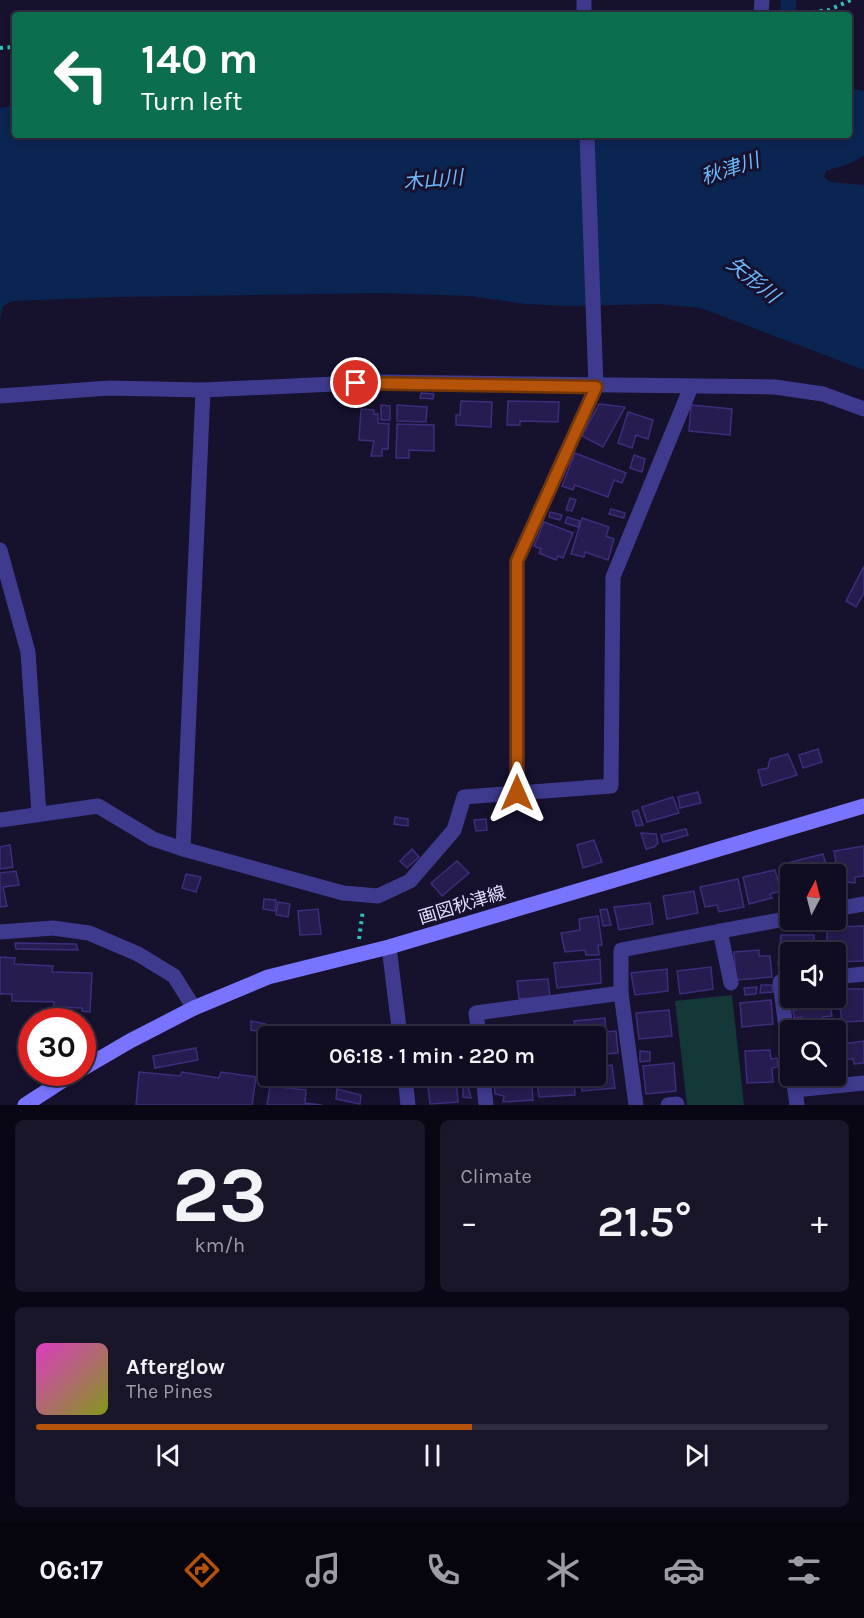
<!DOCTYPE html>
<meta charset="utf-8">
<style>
:root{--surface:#100d22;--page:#19162a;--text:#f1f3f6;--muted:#9c9ca5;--line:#302d40;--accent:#b45309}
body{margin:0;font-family:Karla,"Noto Sans JP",sans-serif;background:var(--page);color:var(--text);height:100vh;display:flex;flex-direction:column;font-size:22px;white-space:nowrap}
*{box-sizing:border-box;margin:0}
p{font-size:20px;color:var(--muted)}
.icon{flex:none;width:33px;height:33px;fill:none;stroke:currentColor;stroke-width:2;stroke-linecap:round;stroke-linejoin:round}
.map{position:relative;height:1105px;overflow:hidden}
.details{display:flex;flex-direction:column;gap:15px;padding:15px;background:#090713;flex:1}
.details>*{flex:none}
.banner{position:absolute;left:12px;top:12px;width:840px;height:126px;border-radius:6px;box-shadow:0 3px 9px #0003,0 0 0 2px var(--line);background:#0b6e4f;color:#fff;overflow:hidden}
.needle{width:39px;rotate:7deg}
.fabs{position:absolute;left:780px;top:864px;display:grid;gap:12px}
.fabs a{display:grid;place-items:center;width:66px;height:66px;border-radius:6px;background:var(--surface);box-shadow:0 3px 9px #0003,0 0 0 2px var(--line);font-size:30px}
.speed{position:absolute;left:18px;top:1008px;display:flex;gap:12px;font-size:30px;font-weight:700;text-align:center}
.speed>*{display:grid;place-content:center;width:78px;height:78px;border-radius:50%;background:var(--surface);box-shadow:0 3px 9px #0003,0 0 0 2px var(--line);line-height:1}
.speed .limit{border:9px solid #d22;background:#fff;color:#111}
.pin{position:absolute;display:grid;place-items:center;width:51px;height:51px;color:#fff;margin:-26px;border:3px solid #fff;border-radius:50%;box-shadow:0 2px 6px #0007}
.me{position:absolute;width:66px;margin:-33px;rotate:0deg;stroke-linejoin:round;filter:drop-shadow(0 0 4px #0008)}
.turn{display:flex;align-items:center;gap:21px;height:126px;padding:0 30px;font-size:27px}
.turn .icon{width:78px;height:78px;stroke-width:2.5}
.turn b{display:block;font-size:42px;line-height:51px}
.big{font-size:45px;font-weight:600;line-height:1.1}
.details .tile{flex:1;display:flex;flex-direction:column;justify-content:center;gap:9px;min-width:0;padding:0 21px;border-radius:9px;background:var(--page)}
.details .dial{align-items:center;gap:0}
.dial b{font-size:78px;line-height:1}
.song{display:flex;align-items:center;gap:18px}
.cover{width:72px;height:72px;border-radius:9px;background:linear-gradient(135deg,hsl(310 70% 55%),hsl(70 70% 35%))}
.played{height:6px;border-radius:3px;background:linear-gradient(90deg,var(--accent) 55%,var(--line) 55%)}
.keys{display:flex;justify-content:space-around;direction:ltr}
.heat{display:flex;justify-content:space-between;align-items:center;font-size:33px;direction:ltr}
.details .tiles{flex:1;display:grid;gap:15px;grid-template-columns:1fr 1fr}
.tile:last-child{grid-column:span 2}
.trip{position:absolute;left:258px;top:1026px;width:348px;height:60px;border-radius:6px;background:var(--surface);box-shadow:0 3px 9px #0003,0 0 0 2px var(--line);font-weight:600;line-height:60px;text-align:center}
.tab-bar{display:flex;height:96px;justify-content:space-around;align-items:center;background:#06050e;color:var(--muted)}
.tab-bar .icon{width:42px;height:42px}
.tab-bar .active{color:var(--accent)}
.tab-bar b{font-size:27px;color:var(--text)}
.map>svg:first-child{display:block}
</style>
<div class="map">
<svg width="864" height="1105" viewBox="0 0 864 1105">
<rect width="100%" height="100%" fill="#16112d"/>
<path fill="#143837" d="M 732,995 L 744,1105 L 687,1105 L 675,1001 Z"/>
<g fill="#0b2552">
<path d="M 781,0 L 796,0 L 796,15 L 780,15 Z"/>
<path d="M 849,88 L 864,91 L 864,156 L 851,163 L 826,171 L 824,177 L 830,182 L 864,185 L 864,370 L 701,308 L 659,304 L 568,306 L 526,304 L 470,296 L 382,293 L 115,297 L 13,301 L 3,306 L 0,319 L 0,108 L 15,105 L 15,135 L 849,135 Z"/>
</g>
<g fill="#271c4f" stroke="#3e2d7c" stroke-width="1.5">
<path d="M 421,393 L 434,394 L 433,399 L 420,398 Z"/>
<path d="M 461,401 L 492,402 L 491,427 L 456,425 L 456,415 L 460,415 Z"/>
<path d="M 508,401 L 559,402 L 558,422 L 520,421 L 520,425 L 507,425 Z"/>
<path d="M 599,404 L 625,407 L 603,447 L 582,436 Z"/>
<path d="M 381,405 L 390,406 L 390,420 L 381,420 Z"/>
<path d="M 397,405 L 427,407 L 426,422 L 397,421 Z"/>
<path d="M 691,405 L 732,409 L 730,435 L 689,431 Z"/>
<path d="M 361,409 L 374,410 L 374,414 L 378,414 L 378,423 L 389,424 L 388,449 L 382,449 L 382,456 L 371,456 L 374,441 L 359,440 Z"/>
<path d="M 628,412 L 653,420 L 648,439 L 636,435 L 632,448 L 618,443 Z"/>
<path d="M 397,424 L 434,425 L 434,451 L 409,450 L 409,458 L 396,458 Z"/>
<path d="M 575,453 L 626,473 L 622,483 L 614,480 L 608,497 L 575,485 L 573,490 L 562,486 Z"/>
<path d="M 634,455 L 645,459 L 642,472 L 630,468 Z"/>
<path d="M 570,498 L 576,500 L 572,511 L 566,510 Z"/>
<path d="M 611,509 L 625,513 L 624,518 L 609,514 Z"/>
<path d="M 550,512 L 562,515 L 560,520 L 549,517 Z"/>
<path d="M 567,517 L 580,521 L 578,527 L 565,523 Z"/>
<path d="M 582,518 L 609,527 L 606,536 L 614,539 L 608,560 L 585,552 L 584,557 L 571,554 Z"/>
<path d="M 544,522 L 573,533 L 563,558 L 558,556 L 556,560 L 539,553 L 541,549 L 534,546 Z"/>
<path d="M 864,566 L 864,593 L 856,607 L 846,601 Z"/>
<path d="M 818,749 L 822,762 L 803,768 L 799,755 Z"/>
<path d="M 788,754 L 797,775 L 762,786 L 758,770 L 768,768 L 770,759 Z"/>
<path d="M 698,792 L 701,803 L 680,808 L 678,797 Z"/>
<path d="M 673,797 L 679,813 L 647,822 L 642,807 Z"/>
<path d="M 638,810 L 643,825 L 636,826 L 632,812 Z"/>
<path d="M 395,817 L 408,819 L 408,826 L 394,824 Z"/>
<path d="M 486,819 L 487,830 L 476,831 L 474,820 Z"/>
<path d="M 686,829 L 688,835 L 663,842 L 661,835 Z"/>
<path d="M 641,833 L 656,834 L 658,843 L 654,847 L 646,849 Z"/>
<path d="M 594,840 L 602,862 L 583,868 L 577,845 Z"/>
<path d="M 10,845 L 13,867 L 0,869 L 0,847 Z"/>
<path d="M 864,846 L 864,876 L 855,877 L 855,883 L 839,881 L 834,851 Z"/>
<path d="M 412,849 L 419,857 L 407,868 L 400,861 Z"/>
<path d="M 823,854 L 829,874 L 790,874 L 790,876 L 787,863 Z"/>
<path d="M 457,861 L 469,873 L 442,896 L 431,883 Z"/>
<path d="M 775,870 L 781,891 L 770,894 L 772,898 L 749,904 L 743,877 Z"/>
<path d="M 16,871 L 19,885 L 3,887 L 7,906 L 0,907 L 0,873 Z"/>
<path d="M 186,874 L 201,877 L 196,892 L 182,888 Z"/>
<path d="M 738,879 L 744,907 L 719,912 L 717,905 L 705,907 L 700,887 Z"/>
<path d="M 694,891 L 698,913 L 667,919 L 663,896 Z"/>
<path d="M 264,899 L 276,900 L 275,911 L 263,909 Z"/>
<path d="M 278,902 L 290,904 L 288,917 L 276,915 Z"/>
<path d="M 650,903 L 653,924 L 619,930 L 614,907 Z"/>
<path d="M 318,909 L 321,934 L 300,935 L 298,911 Z"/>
<path d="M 607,909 L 611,925 L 603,926 L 600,910 Z"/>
<path d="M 598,916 L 602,945 L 598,945 L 599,955 L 586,955 L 585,950 L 565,952 L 561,933 L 580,930 L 579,919 Z"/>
<path d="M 864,926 L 864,961 L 836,962 L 836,945 L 827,945 L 827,927 Z"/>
<path d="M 781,935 L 814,935 L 814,952 L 790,952 L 790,963 L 778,964 Z"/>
<path d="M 15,943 L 76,944 L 78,950 L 16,949 Z"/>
<path d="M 759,950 L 759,956 L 770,956 L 772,977 L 736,980 L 734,952 Z"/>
<path d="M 0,957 L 15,958 L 14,964 L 53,966 L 52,972 L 92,973 L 90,1012 L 82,1011 L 82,1008 L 61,1007 L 61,1012 L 53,1011 L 54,1002 L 12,1001 L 12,994 L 0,994 Z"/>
<path d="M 600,959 L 601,983 L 557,988 L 554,963 Z"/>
<path d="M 711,967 L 713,989 L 680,994 L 677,971 Z"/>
<path d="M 667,969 L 668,991 L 635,995 L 631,973 Z"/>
<path d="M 548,979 L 550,996 L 519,999 L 517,981 Z"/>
<path d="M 761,985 L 772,985 L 773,992 L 760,993 Z"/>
<path d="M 757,987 L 756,994 L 745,995 L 744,988 Z"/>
<path d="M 838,989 L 864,989 L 864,1021 L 842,1022 Z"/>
<path d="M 795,998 L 829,998 L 832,1016 L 823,1017 L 824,1023 L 802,1025 L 802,1017 L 794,1018 L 793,1010 L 797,1010 Z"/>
<path d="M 771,1000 L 773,1024 L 742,1027 L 740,1003 Z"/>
<path d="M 669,1010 L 672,1036 L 639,1039 L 636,1013 Z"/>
<path d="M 605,1018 L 606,1032 L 616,1031 L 618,1053 L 606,1054 L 606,1048 L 596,1049 L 596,1036 L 576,1036 L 574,1021 Z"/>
<path d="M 251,1021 L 266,1024 L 265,1032 L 251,1030 Z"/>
<path d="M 567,1028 L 568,1036 L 532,1036 L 532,1029 Z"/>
<path d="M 525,1029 L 526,1036 L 491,1036 L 491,1031 Z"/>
<path d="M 864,1041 L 864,1063 L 854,1064 L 853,1059 L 845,1059 L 844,1044 Z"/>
<path d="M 196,1048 L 198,1060 L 155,1068 L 153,1056 Z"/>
<path d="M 770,1050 L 771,1059 L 777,1058 L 778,1067 L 772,1068 L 773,1082 L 747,1083 L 745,1051 Z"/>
<path d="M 640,1051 L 650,1052 L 650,1061 L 640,1062 Z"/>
<path d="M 674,1063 L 676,1091 L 646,1094 L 643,1066 Z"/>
<path d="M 612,1065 L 615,1088 L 582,1091 L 580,1076 L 596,1076 L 596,1067 Z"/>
<path d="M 139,1072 L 180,1076 L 182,1072 L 219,1078 L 221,1072 L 256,1077 L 252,1105 L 136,1105 Z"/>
<path d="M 494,1076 L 531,1076 L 533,1100 L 503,1102 L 504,1096 L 495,1094 Z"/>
<path d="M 536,1076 L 569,1076 L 574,1077 L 575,1095 L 539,1097 Z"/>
<path d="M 456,1077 L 458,1102 L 430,1104 L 427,1078 Z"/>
<path d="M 463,1085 L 468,1086 L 471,1098 L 463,1097 Z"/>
<path d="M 270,1086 L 306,1090 L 305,1103 L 322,1105 L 267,1105 Z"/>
<path d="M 337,1089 L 361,1095 L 360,1104 L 336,1099 Z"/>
</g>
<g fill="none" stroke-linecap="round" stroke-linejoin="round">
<g stroke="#2dc4bc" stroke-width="4" stroke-dasharray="3 4.5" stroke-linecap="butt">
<path d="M 790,15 L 829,10 L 851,0"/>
<path d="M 0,48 L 15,47"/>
<path d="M 359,939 L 363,910"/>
</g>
<g stroke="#3e3a8e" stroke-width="15">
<path d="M 584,15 L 584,0"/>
<path d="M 761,15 L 762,0"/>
<path d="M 0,396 L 109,388 L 203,390 L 378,382 L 775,387 L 823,394 L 864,409"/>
<path d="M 0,550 L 28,652 L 39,814"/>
<path d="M 517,793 L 517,561 L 596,387 L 587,135"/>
<path d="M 0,820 L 98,806 L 153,839 L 183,849 L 343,893 L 378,896 L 410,881 L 454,830 L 464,797 L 611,786 L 613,577 L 691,387"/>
<path d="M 183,849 L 203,390"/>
<path d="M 836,909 L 864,904"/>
<path d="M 720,931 L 731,983"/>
<path d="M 0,932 L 53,928 L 89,933 L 138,954 L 174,976 L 194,1008"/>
<path d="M 836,977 L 864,974"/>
<path d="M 790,981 L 780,982 L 790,1058"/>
<path d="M 479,1036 L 476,1013 L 621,993"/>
<path d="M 483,1076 L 486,1105"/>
<path d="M 793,1076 L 797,1105"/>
<path d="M 795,1090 L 864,1083"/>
<path d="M 636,1105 L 621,993 L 621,950 L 790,918"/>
<path d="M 668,1105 L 677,1104"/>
</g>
<g stroke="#3e3a8e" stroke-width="15">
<path d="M 389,947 L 400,1036"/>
<path d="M 405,1076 L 408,1105"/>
</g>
<g stroke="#7974ff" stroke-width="15">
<path d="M 82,1069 L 130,1041 L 194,1008 L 268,977 L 389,947 L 864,806"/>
<path d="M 25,1105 L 76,1072"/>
</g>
</g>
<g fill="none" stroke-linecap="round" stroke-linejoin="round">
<g stroke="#753606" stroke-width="15">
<path id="route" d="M 356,383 L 596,387 L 517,561 L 517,793"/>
</g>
<use href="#route" stroke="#b45309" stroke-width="10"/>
</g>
<g text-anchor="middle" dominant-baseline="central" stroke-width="6" stroke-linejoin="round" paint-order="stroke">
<g font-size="18" fill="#e1ddff" stroke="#16112d">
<text transform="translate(462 905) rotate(-17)">画図秋津線</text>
</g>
<g font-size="20" font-style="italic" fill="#6bb9ff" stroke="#16112d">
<text transform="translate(730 169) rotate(-18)">秋津川</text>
<text transform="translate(433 180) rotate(-5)">木山川</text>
<text transform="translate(753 280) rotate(39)">矢形川</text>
</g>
</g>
</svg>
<div class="fabs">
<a><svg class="needle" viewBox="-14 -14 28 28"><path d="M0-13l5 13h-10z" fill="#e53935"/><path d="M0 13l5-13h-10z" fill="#9c9ca5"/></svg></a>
<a><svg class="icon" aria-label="sound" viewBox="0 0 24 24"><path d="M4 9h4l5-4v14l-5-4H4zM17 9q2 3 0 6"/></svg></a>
<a><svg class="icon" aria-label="search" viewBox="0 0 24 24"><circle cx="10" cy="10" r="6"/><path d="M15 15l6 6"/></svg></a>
</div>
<div class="speed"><div class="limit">30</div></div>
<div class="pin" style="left:356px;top:383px;background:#d93025"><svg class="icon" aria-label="arrive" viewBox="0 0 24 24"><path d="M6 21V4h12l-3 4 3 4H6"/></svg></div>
<svg class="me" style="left:517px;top:793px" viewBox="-20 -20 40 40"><path d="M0-17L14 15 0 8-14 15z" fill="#b45309" stroke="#fff" stroke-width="4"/></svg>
<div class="trip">06:18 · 1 min · 220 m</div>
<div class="banner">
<div class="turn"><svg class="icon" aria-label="left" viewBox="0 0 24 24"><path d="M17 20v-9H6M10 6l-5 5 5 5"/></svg><div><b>140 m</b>Turn left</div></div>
</div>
</div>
<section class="details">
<div class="tiles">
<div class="tile dial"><b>23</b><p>km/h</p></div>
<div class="tile"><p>Climate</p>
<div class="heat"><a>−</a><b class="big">21.5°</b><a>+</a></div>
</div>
<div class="tile">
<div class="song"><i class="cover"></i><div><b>Afterglow</b><p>The Pines</p></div></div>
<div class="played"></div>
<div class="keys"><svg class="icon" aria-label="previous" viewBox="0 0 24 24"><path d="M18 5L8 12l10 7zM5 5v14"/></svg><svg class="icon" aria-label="pause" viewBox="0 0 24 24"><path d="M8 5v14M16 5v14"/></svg><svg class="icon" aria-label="next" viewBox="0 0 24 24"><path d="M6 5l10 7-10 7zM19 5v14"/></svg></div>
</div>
</div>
</section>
<nav class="tab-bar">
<b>06:17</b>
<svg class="icon active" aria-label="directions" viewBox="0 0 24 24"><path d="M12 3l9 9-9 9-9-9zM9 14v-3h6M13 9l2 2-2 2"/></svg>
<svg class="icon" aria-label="music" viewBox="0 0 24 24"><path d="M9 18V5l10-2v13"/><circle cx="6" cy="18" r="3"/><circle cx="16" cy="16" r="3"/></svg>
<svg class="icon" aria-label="phone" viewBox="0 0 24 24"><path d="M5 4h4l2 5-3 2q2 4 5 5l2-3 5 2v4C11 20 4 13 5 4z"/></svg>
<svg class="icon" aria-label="climate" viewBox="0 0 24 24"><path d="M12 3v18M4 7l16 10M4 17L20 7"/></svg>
<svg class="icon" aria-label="car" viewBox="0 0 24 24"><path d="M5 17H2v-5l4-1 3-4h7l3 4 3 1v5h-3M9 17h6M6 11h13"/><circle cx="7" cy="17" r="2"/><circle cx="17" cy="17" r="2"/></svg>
<svg class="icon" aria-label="filters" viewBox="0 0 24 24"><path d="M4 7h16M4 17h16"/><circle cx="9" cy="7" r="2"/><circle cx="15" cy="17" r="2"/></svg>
</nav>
